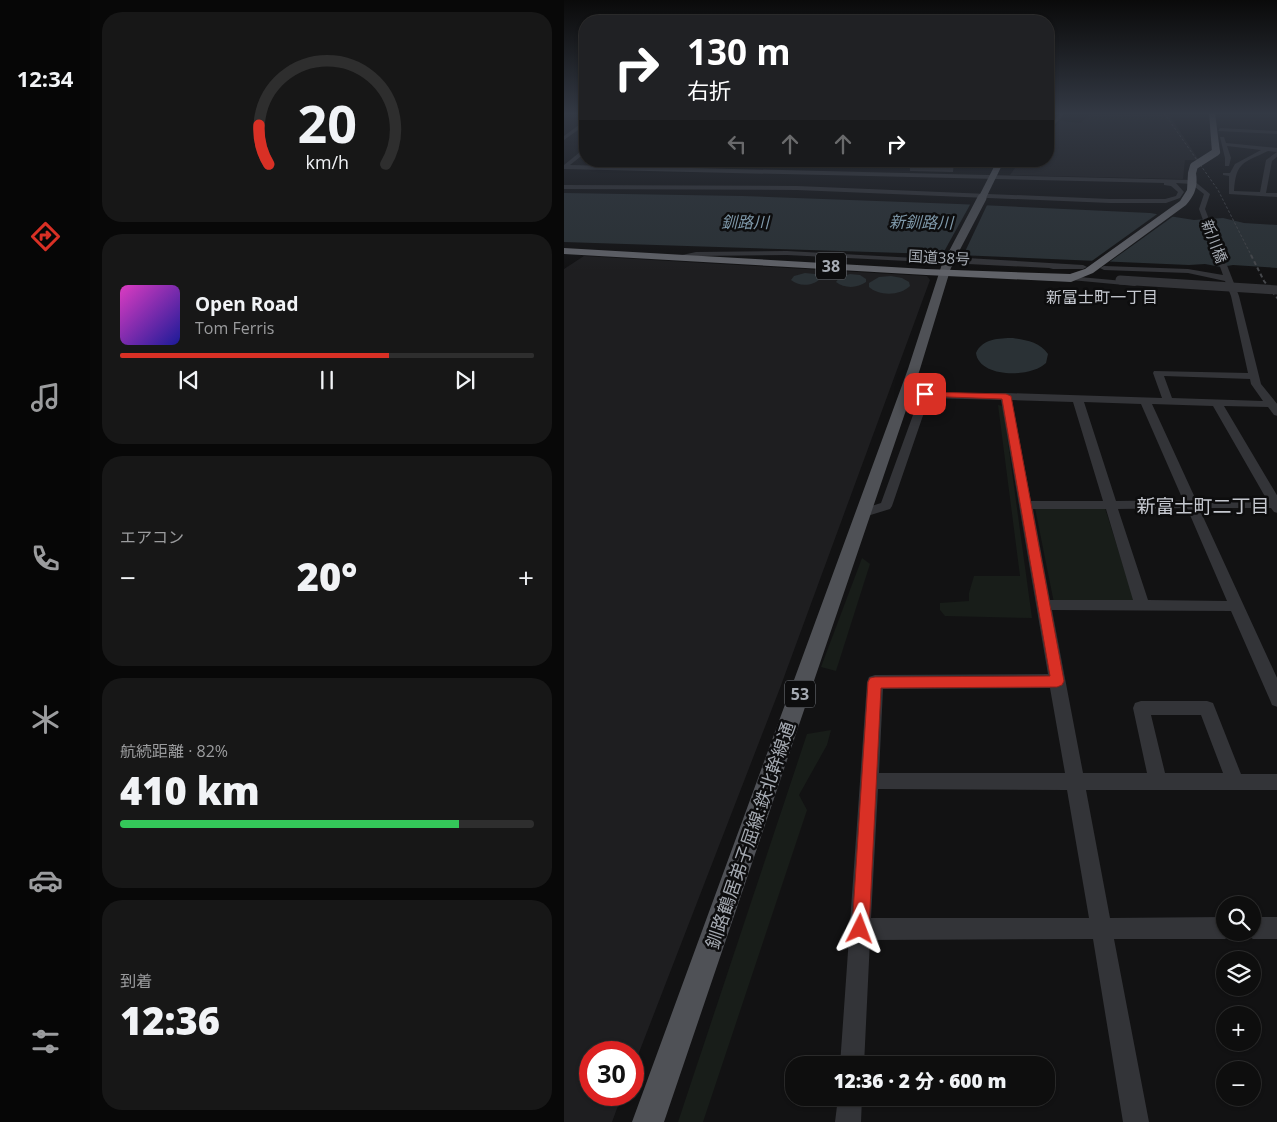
<!DOCTYPE html>
<html lang="ja">
<meta charset="utf-8">
<style>
:root{--surface:#0e0e0e;--page:#171717;--text:#f1f3f6;--muted:#9b9c9e;--line:#2e2e2e;--accent:#d93025}
body{margin:0;font-family:"Open Sans","Noto Sans JP",sans-serif;background:var(--page);color:var(--text);height:100vh;display:flex;flex-direction:column;font-size:19px;white-space:nowrap}
*{box-sizing:border-box;margin:0}
p{font-size:16px;color:var(--muted)}
.icon{flex:none;width:28px;height:28px;fill:none;stroke:currentColor;stroke-width:2;stroke-linecap:round;stroke-linejoin:round}
.map{position:relative;flex:1;overflow:hidden}
.side{display:flex;flex-direction:column;gap:12px;padding:12px;background:#080808;width:474px}
.side>*{flex:none}
.guide{position:absolute;left:15px;top:15px;width:475px;height:152px;border-radius:20px;box-shadow:0 1px 4px #0004,0 0 0 1px var(--line);background:#202124;color:#fff;overflow:hidden}
.controls{position:absolute;left:652px;top:896px;display:grid;gap:10px}
.controls a{display:grid;place-items:center;width:45px;height:45px;border-radius:50%;background:var(--surface);box-shadow:0 1px 4px #0004,0 0 0 1px var(--line);font-size:25px}
.speed{position:absolute;left:15px;top:1041px;display:flex;gap:10px;font-size:25px;font-weight:700;text-align:center}
.speed>*{display:grid;place-content:center;width:65px;height:65px;border-radius:50%;background:var(--surface);box-shadow:0 1px 4px #0004,0 0 0 1px var(--line);line-height:1}
.speed .limit{border:8px solid #d22;background:#fff;color:#111}
.pin{position:absolute;display:grid;place-items:center;width:42px;height:42px;color:#fff;margin:-21px;border-radius:10px;box-shadow:0 2px 8px #0006}
.me{position:absolute;width:55px;margin:-28px;rotate:3deg;stroke-linejoin:round;filter:drop-shadow(0 0 4px #0008)}
.turn{display:flex;align-items:center;gap:18px;height:105px;padding:0 25px;font-size:22px}
.turn .icon{width:65px;height:65px;stroke-width:2.5}
.turn b{display:block;font-size:35px;line-height:42px}
.lanes{display:flex;align-items:center;height:48px;padding:0 25px;background:#0003;justify-content:center;gap:25px;direction:ltr}
.lanes .off{opacity:.35}
.big{font-size:38px;font-weight:800;line-height:1.1}
.side .widget{flex:1;display:flex;flex-direction:column;justify-content:center;gap:8px;min-width:0;padding:0 18px;border-radius:20px;background:var(--page)}
.side .dial{align-items:center;gap:0}
.dial svg{height:130px;overflow:visible;fill:none;stroke:var(--line);stroke-width:7;stroke-linecap:round;text-anchor:middle}
.dial text{fill:var(--text);stroke:none}
.song{display:flex;align-items:center;gap:15px}
.cover{width:60px;height:60px;border-radius:8px;background:linear-gradient(135deg,hsl(310 70% 55%),hsl(240 70% 35%))}
.played{height:5px;border-radius:2px;background:linear-gradient(90deg,var(--accent) 65%,var(--line) 65%)}
.keys{display:flex;justify-content:space-around;direction:ltr}
.heat{display:flex;justify-content:space-between;align-items:center;font-size:28px;direction:ltr}
.charge{height:8px;border-radius:4px;background:linear-gradient(90deg,#34c759 82%,var(--line) 0)}
.trip{position:absolute;left:221px;top:1056px;width:270px;height:50px;border-radius:20px;background:var(--surface);box-shadow:0 1px 4px #0004,0 0 0 1px var(--line);font-weight:800;line-height:50px;text-align:center}
main{display:flex;flex:1;min-height:0}
.dock{display:flex;flex-direction:column;width:90px;justify-content:space-around;align-items:center;background:#060606;color:var(--muted)}
.dock .icon{width:35px;height:35px}
.dock .active{color:var(--accent)}
.dock b{font-size:22px;color:var(--text)}
.map>svg:first-child{display:block}
</style>
<main>
<nav class="dock">
<b>12:34</b>
<svg class="icon active" aria-label="directions" viewBox="0 0 24 24"><path d="M12 3l9 9-9 9-9-9zM9 14v-3h6M13 9l2 2-2 2"/></svg>
<svg class="icon" aria-label="music" viewBox="0 0 24 24"><path d="M9 18V5l10-2v13"/><circle cx="6" cy="18" r="3"/><circle cx="16" cy="16" r="3"/></svg>
<svg class="icon" aria-label="phone" viewBox="0 0 24 24"><path d="M5 4h4l2 5-3 2q2 4 5 5l2-3 5 2v4C11 20 4 13 5 4z"/></svg>
<svg class="icon" aria-label="climate" viewBox="0 0 24 24"><path d="M12 3v18M4 7l16 10M4 17L20 7"/></svg>
<svg class="icon" aria-label="car" viewBox="0 0 24 24"><path d="M5 17H2v-5l4-1 3-4h7l3 4 3 1v5h-3M9 17h6M6 11h13"/><circle cx="7" cy="17" r="2"/><circle cx="17" cy="17" r="2"/></svg>
<svg class="icon" aria-label="filters" viewBox="0 0 24 24"><path d="M4 7h16M4 17h16"/><circle cx="9" cy="7" r="2"/><circle cx="15" cy="17" r="2"/></svg>
</nav>
<section class="side">
<div class="widget dial"><svg viewBox="0 0 100 80">
<path d="M14 69A42 42 0 1 1 86 69"/>
<path d="M14 69A42 42 0 0 1 8 45" stroke="#d93025"/>
<text x="50" y="56" font-size="32" font-weight="700">20</text>
<text x="50" y="72" font-size="11">km/h</text>
</svg></div>
<div class="widget">
<div class="song"><i class="cover"></i><div><b>Open Road</b><p>Tom Ferris</p></div></div>
<div class="played"></div>
<div class="keys"><svg class="icon" aria-label="previous" viewBox="0 0 24 24"><path d="M18 5L8 12l10 7zM5 5v14"/></svg><svg class="icon" aria-label="pause" viewBox="0 0 24 24"><path d="M8 5v14M16 5v14"/></svg><svg class="icon" aria-label="next" viewBox="0 0 24 24"><path d="M6 5l10 7-10 7zM19 5v14"/></svg></div>
</div>
<div class="widget"><p>エアコン</p>
<div class="heat"><a>−</a><b class="big">20°</b><a>+</a></div>
</div>
<div class="widget"><p>航続距離 · 82%</p><b class="big">410 km</b><div class="charge"></div></div>
<div class="widget"><p>到着</p><b class="big">12:36</b></div>
</section>
<div class="map">
<svg width="714" height="1122" viewBox="0 0 714 1122">
<rect width="100%" height="100%" fill="#121213"/>
<g fill="#1e1e20">
<path d="M 526,113 L 604,113 L 635,160 L 621,160 L 619,179 L 446,175 L 456,161 L 484,161 L 484,134 L 496,121 L 517,123 Z"/>
<path d="M 20,256 L 363,276 L 366,280 L 216,688 L 69,1068 L 69,1052 L 26,1052 L 26,1095 L 58,1095 L 48,1122 L 0,1122 L 0,269 Z"/>
</g>
<g fill="#181d19">
<path d="M 434,405 L 439,406 L 468,618 L 381,616 L 376,610 L 376,603 L 405,601 L 405,593 L 410,576 L 456,576 Z"/>
<path d="M 471,508 L 541,508 L 571,603 L 490,603 Z"/>
<path d="M 298,558 L 306,564 L 272,671 L 257,667 Z"/>
<path d="M 267,730 L 263,745 L 235,795 L 243,810 L 139,1122 L 114,1122 L 243,734 Z"/>
</g>
<g fill="#2a3135">
<path d="M 0,193 L 178,196 L 394,204 L 586,213 L 630,220 L 659,218 L 680,223 L 713,225 L 714,268 L 669,265 L 657,267 L 641,264 L 625,265 L 370,254 L 0,242 Z"/>
<path d="M 241,273 L 251,274 L 256,279 C 249,286 235,287 227,280 L 230,276 Z"/>
<path d="M 286,274 L 296,275 L 302,279 L 302,282 C 294,288 281,289 272,282 L 276,277 Z"/>
<path d="M 327,276 L 338,278 L 345,282 L 346,286 C 336,296 315,296 305,287 L 305,283 L 315,277 Z"/>
<path d="M 449,338 C 462,340 476,342 484,354 L 482,363 C 467,378 415,378 412,353 C 418,339 435,338 449,338 Z"/>
</g>
<g fill="#121213">
<path d="M 407,203 L 424,203 L 398,258 L 377,257 Z"/>
<path d="M 596,212 L 611,215 L 544,263 L 525,263 Z"/>
</g>
<g fill="none" stroke-linecap="round" stroke-linejoin="round">
<g fill="#333438" fill-rule="evenodd">
<path d="M 0,113 L 3,113 L 0,115 Z"/>
<path d="M 496,113 L 501,113 L 484,132 L 484,128 Z"/>
<path d="M 19,122 L 21,122 L 21,125 L 0,140 L 0,136 Z"/>
<path d="M 656,128 L 714,131 L 714,134 L 654,131 Z"/>
<path d="M 656,137 L 660,137 L 662,143 L 714,148 L 714,156 L 708,161 L 702,193 L 714,193 L 714,197 L 665,194 L 665,176 L 659,175 L 659,173 L 666,173 L 671,164 L 697,150 L 663,146 L 667,158 L 665,166 L 661,166 L 661,158 ZM 704,151 L 713,152 L 702,160 L 696,192 L 670,191 C 672,161 680,163 704,151 Z"/>
<path d="M 21,148 L 21,153 L 6,165 L 629,180 L 646,194 L 641,209 L 675,296 L 697,384 L 714,405 L 714,416 L 710,415 L 704,407 L 660,406 L 714,497 L 714,513 L 710,512 L 707,508 L 635,508 L 714,680 L 714,707 L 708,705 L 706,700 L 667,611 L 488,610 L 519,773 L 583,773 L 569,708 L 571,703 L 577,701 L 643,701 L 649,703 L 651,708 L 677,774 L 714,774 L 714,790 L 522,790 L 546,918 L 661,917 L 661,932 L 670,932 L 668,935 L 661,939 L 550,939 L 585,1122 L 559,1122 L 529,939 L 306,940 L 300,1065 L 276,1065 L 303,682 L 305,677 L 311,675 L 484,674 L 437,400 L 365,398 L 328,506 L 326,509 L 300,517 L 294,513 L 295,510 L 317,503 L 357,393 L 442,393 L 598,398 L 589,373 L 590,371 L 684,373 L 667,296 L 661,281 L 624,273 L 540,270 L 536,268 L 540,266 L 624,269 L 659,275 L 635,209 L 640,194 L 627,184 L 612,183 L 620,192 L 616,198 L 602,203 L 546,203 L 233,190 L 0,189 L 0,185 L 233,186 L 546,199 L 601,199 L 612,196 L 614,192 L 607,186 L 600,185 L 600,183 L 0,169 L 0,165 ZM 600,376 L 686,379 L 687,384 L 699,401 L 608,398 ZM 448,400 L 509,402 L 539,501 L 467,501 ZM 520,402 L 577,404 L 619,500 L 552,501 ZM 588,404 L 649,406 L 703,500 L 632,500 ZM 623,508 L 663,601 L 584,600 L 554,509 ZM 469,509 L 542,509 L 569,600 L 486,600 ZM 486,688 L 501,773 L 315,773 L 319,689 ZM 587,715 L 637,715 L 659,773 L 601,773 ZM 314,789 L 503,790 L 525,918 L 307,918 Z"/>
<path d="M 223,251 L 352,258 L 403,258 L 519,265 L 523,267 L 519,269 L 489,269 L 485,268 L 223,255 L 132,256 L 113,259 L 109,257 L 132,252 Z"/>
<path d="M 504,276 L 571,282 L 575,284 L 571,286 L 507,280 L 504,280 Z"/>
<path d="M 689,917 L 714,917 L 714,939 L 689,939 L 682,935 L 680,932 L 689,932 Z"/>
<path d="M 274,1098 L 298,1098 L 297,1122 L 271,1122 Z"/>
</g>
<g fill="#4f5156" fill-rule="evenodd">
<path d="M 433,161 L 440,161 L 422,198 L 415,200 L 414,198 Z"/>
<path d="M 383,261 L 388,264 L 356,369 L 100,1122 L 68,1122 L 344,369 L 378,264 Z"/>
</g>
<g fill="#606268" fill-rule="evenodd">
<path d="M 645,113 L 651,113 L 656,152 L 652,154 L 648,152 Z"/>
<path d="M 628,170 L 632,173 C 634,186 631,195 622,205 L 529,273 L 507,282 L 362,275 L 0,254 L 0,248 L 362,269 L 506,274 L 521,269 L 616,201 L 623,190 L 624,173 Z"/>
</g>
<path stroke="#46484c" stroke-width="1" stroke-dasharray="2.5 2" stroke-linecap="butt" d="M 600,113 L 654,190 L 688,257"/>
<path stroke="#46484c" stroke-width="2" stroke-dasharray="4 3" stroke-linecap="butt" d="M 687,255 L 700,281 L 714,299"/>
<path stroke="#333438" stroke-width="9" d="M 556,280 L 714,290"/>
<path stroke="#4f5156" stroke-width="9" d="M 387,257 L 418,198"/>
<path stroke="#4f5156" stroke-width="11" d="M 383,264 L 388,255"/>
<path stroke="#606268" stroke-width="8" d="M 628,173 L 630,166 L 652,152"/>
</g>
<path fill="#2e2e31" d="M 346,161 L 390,161 L 389,172 L 346,171 Z"/>
<path fill="#1d1d1f" d="M 389,161 L 390,161 L 389,172 Z"/>
<linearGradient id="sky" x2="0" y2="1"><stop stop-color="#0a0a0a"/><stop offset="0.42" stop-color="#333944"/><stop offset="1" stop-color="#333944" stop-opacity="0"/></linearGradient>
<rect width="714" height="270" fill="url(#sky)"/>
<path fill="#d93025" stroke="#8d1f18" d="M 361,392 L 442,394 L 447,396 L 500,681 L 498,685 L 493,687 L 317,688 L 305,929 L 303,935 L 296,938 L 290,935 L 288,929 L 304,682 L 306,678 L 311,677 L 486,676 L 438,399 L 358,396 L 356,394 Z"/>
<g text-anchor="middle" dominant-baseline="central" stroke-width="5" stroke-linejoin="round" paint-order="stroke">
<g font-size="15" fill="#a5aab2" stroke="#0d0d0e">
<text transform="translate(651 241) rotate(69)">新川橋</text>
<text transform="translate(375 257) rotate(3)">国道38号</text>
</g>
<g font-size="16" font-style="italic" fill="#7f99aa" stroke="#0d0d0e">
<text x="181" y="222">釧路川</text>
<text transform="translate(357 222) rotate(1)">新釧路川</text>
</g>
<g fill="#0d0d0e" stroke="#777b81" stroke-width="1">
<rect x="252" y="252.5" width="30" height="27" rx="4"/>
<rect x="221" y="680.5" width="30" height="27" rx="4"/>
</g>
<g font-size="16" font-weight="bold" fill="#a5aab2">
<text x="267" y="266">38</text>
<text x="236" y="694">53</text>
</g>
<g font-size="16" fill="#c5c8cf" stroke="#0d0d0e">
<text x="538" y="297">新富士町一丁目</text>
</g>
<g font-size="18" fill="#a5aab2" stroke="#0d0d0e">
<text transform="translate(186 835) rotate(-71)">釧路鶴居弟子屈線:鉄北幹線通</text>
</g>
<g font-size="19" fill="#c5c8cf" stroke="#0d0d0e">
<text x="639" y="506">新富士町二丁目</text>
</g>
</g>
</svg>
<div class="controls">
<a><svg class="icon" aria-label="search" viewBox="0 0 24 24"><circle cx="10" cy="10" r="6"/><path d="M15 15l6 6"/></svg></a>
<a><svg class="icon" aria-label="layers" viewBox="0 0 24 24"><path d="M12 4l9 5-9 5-9-5zM3 14l9 5 9-5"/></svg></a>
<a>+</a>
<a>−</a>
</div>
<div class="speed"><div class="limit">30</div></div>
<div class="pin" style="left:361px;top:394px;background:#d93025"><svg class="icon" aria-label="arrive" viewBox="0 0 24 24"><path d="M6 21V4h12l-3 4 3 4H6"/></svg></div>
<svg class="me" style="left:296px;top:929px" viewBox="-20 -20 40 40"><path d="M0-17L14 15 0 8-14 15z" fill="#d93025" stroke="#fff" stroke-width="4"/></svg>
<div class="trip">12:36 · 2 分 · 600 m</div>
<div class="guide">
<div class="turn"><svg class="icon" aria-label="right" viewBox="0 0 24 24"><path d="M7 20v-9h11M14 6l5 5-5 5"/></svg><div><b>130 m</b>右折</div></div>
<div class="lanes"><svg class="icon off" aria-label="left" viewBox="0 0 24 24"><path d="M17 20v-9H6M10 6l-5 5 5 5"/></svg><svg class="icon off" aria-label="ahead" viewBox="0 0 24 24"><path d="M12 20V5M6 11l6-6 6 6"/></svg><svg class="icon off" aria-label="ahead" viewBox="0 0 24 24"><path d="M12 20V5M6 11l6-6 6 6"/></svg><svg class="icon" aria-label="right" viewBox="0 0 24 24"><path d="M7 20v-9h11M14 6l5 5-5 5"/></svg></div>
</div>
</div>
</main>
